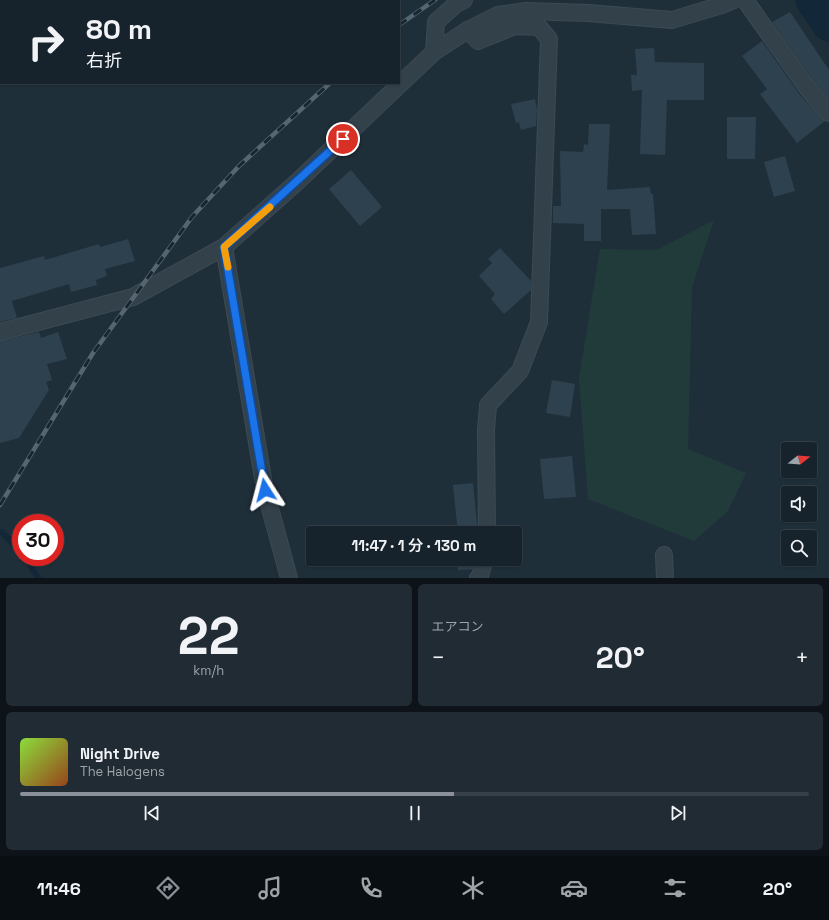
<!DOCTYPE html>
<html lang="ja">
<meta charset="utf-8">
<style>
:root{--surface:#17232c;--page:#202b34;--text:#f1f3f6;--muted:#9ea4a9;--line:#364048;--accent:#8c9099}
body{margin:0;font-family:"Space Grotesk","Noto Sans JP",sans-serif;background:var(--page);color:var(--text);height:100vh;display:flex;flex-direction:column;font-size:15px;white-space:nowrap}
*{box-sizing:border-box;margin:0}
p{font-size:13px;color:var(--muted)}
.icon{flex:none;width:22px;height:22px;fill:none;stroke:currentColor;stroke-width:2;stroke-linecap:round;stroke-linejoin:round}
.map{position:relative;height:578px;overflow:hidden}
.drawer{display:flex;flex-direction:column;gap:6px;padding:6px;background:#0d1318;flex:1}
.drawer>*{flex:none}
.guide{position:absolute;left:0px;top:0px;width:400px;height:84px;box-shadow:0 1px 3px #0004,0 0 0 1px var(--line);background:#17232c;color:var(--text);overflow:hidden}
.needle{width:26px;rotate:73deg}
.buttons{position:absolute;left:781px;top:442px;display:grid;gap:8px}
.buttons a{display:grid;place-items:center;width:36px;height:36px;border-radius:4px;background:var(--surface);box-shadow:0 1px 3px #0004,0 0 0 1px var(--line);font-size:20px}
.speed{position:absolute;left:12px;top:514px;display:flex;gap:8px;font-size:20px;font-weight:700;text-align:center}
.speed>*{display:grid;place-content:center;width:52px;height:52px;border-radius:50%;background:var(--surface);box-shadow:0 1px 3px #0004,0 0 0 1px var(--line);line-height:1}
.speed .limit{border:6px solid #d22;background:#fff;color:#111}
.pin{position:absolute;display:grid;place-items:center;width:34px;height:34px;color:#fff;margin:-17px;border:2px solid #fff;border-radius:50%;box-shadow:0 1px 4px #0007}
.me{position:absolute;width:44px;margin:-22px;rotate:351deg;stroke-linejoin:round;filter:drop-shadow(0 0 3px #0008)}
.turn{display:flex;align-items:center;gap:14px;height:84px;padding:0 20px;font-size:18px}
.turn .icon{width:52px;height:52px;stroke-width:2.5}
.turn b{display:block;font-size:28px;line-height:34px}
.big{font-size:30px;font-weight:600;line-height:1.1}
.drawer .tile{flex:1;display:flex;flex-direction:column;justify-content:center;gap:6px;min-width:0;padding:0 14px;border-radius:6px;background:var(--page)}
.drawer .dial{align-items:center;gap:0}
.dial b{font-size:52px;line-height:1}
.song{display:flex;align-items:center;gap:12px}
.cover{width:48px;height:48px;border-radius:6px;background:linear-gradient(135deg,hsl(90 70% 55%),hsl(20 70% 35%))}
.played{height:4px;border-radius:2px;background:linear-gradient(90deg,var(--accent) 55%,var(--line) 55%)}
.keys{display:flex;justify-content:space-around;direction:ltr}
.heat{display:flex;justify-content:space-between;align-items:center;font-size:22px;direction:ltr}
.drawer .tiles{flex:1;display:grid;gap:6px;grid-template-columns:1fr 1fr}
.tile:last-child{grid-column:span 2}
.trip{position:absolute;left:306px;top:526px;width:216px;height:40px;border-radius:4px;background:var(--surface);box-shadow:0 1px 3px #0004,0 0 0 1px var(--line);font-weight:600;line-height:40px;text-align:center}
.tab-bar{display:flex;height:64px;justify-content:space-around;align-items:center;background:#090e12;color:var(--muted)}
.tab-bar .icon{width:28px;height:28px}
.tab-bar .selected{color:var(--accent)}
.tab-bar b{font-size:18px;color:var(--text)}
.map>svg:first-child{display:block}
</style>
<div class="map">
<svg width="829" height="578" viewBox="0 0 829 578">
<rect width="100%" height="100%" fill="#1f2f3a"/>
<path fill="#213b3a" d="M 714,220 L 692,287 L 688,449 L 746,473 L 728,511 L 694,541 L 588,499 L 579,378 L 600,249 L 657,250 Z"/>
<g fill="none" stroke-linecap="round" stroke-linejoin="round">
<g stroke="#122838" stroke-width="6">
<path d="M 2,532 L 21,553"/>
<path d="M 25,557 L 38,578"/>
</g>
<path stroke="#122838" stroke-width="35" d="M 813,0 L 829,24"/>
</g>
<g fill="#2e414e">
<path d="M 790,12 L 829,70 L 829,99 L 815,83 L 772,22 Z"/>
<path d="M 762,41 L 800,95 L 825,121 L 797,143 L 760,94 L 767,89 L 742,56 Z"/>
<path d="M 654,48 L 655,62 L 704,63 L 704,100 L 667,100 L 665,155 L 640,154 L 642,90 L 632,91 L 631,75 L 637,75 L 635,49 Z"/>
<path d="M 535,99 L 537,109 L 536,126 L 521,130 L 519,122 L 516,123 L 511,104 Z"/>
<path d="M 727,117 L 756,117 L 755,159 L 727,159 Z"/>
<path d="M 589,124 L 610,124 L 607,190 L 650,187 L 651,194 L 653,194 L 656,234 L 632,235 L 630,209 L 601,209 L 601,241 L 584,241 L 584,224 L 553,223 L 553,206 L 561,206 L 560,151 L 583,152 L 584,144 L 588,145 Z"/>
<path d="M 785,156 L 795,191 L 774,197 L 764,162 Z"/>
<path d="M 351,170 L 382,207 L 360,226 L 329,189 Z"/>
<path d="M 128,239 L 135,261 L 105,269 L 107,276 L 96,280 L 97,285 L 71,292 L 69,284 L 12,301 L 17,318 L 0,322 L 0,268 L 44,256 L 45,260 L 99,244 L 100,247 Z"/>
<path d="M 500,248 L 531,281 L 531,290 L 504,314 L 491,299 L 495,294 L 479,276 L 492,263 L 488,259 Z"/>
<path d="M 39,332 L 41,338 L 58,332 L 67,359 L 47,364 L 52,380 L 46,382 L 49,390 L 19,438 L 0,443 L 0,341 Z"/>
<path d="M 552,380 L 575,384 L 570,417 L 546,413 Z"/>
<path d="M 572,456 L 576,497 L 544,499 L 540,459 Z"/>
<path d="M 473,483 L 478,533 L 458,533 L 453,485 Z"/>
<path d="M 457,559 L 473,559 L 472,569 L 458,570 Z"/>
</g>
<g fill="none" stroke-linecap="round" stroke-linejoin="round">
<g stroke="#3c4a54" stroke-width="18">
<g id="minor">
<path d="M 745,0 L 808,89 L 829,113"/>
<path d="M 468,30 L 478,41 L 515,26 L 539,27 L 549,39 L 539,322 L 520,371 L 488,405 L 486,430 L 487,533"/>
<path d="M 434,52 L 436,22 L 456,4 L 464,0"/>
<path d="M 224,247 L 265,490 L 289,578"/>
<path d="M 0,332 L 133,297 L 224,247 L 297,182 L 434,52 L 468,30 L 498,15 L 526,11 L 588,13 L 672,20 L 722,5 L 734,0"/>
<path d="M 664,555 L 665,578"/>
<path d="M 478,578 L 480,576 L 485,559"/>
</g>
</g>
<use href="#minor" stroke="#33414a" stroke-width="16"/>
<g stroke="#546672" stroke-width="4.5">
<g id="rail">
<path d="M 399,25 L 435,0"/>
<path d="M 0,505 L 93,353 L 192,217 L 239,166 L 330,83"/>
</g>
</g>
<use href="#rail" stroke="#18262f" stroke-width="3" stroke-dasharray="9" stroke-linecap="butt"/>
</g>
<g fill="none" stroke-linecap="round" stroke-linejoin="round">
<g stroke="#114b97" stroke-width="10">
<path id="route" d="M 265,490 L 224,247 L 343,139"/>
</g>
<use href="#route" stroke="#1a73e8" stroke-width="7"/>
<path stroke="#f59e0b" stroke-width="7" d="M 228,267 L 224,247 L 270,207"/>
</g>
</svg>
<div class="buttons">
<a><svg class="needle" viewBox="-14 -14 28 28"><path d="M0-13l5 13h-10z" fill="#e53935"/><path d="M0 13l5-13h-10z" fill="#9ea4a9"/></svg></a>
<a><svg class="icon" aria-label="sound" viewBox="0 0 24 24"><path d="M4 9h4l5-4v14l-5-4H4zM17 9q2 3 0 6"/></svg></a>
<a><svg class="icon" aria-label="search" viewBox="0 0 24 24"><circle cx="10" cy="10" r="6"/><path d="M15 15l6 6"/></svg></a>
</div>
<div class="speed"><div class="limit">30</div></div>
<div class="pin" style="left:343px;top:139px;background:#d93025"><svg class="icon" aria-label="arrive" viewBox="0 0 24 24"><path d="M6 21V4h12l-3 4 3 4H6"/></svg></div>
<svg class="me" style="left:265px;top:490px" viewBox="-20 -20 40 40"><path d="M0-17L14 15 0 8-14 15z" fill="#1a73e8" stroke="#fff" stroke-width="4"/></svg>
<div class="trip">11:47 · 1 分 · 130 m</div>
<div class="guide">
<div class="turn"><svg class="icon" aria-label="right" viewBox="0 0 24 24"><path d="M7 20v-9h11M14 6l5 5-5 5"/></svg><div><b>80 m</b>右折</div></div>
</div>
</div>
<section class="drawer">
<div class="tiles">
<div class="tile dial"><b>22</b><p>km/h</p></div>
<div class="tile"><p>エアコン</p>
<div class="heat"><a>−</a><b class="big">20°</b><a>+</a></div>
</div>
<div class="tile">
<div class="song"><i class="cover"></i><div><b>Night Drive</b><p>The Halogens</p></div></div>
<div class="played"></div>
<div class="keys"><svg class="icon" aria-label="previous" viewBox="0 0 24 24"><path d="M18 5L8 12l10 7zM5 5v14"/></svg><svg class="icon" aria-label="pause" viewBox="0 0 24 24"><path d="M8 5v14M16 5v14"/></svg><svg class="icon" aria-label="next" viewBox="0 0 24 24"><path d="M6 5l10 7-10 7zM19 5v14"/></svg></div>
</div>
</div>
</section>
<nav class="tab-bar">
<b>11:46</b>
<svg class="icon selected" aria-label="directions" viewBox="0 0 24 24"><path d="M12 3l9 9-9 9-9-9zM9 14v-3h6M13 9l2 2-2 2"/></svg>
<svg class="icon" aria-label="music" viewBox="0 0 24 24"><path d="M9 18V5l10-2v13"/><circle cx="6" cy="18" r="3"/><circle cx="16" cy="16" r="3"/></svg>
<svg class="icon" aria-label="phone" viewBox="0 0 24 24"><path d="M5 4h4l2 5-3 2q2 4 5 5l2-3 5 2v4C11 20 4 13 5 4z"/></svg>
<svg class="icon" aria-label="climate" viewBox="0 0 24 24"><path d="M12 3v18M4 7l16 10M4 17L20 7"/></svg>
<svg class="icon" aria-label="car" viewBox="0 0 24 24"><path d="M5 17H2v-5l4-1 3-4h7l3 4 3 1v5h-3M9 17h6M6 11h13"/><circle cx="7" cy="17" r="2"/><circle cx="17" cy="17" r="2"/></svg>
<svg class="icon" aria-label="filters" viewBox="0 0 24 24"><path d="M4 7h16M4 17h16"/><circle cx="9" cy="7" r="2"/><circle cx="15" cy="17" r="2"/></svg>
<b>20°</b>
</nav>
